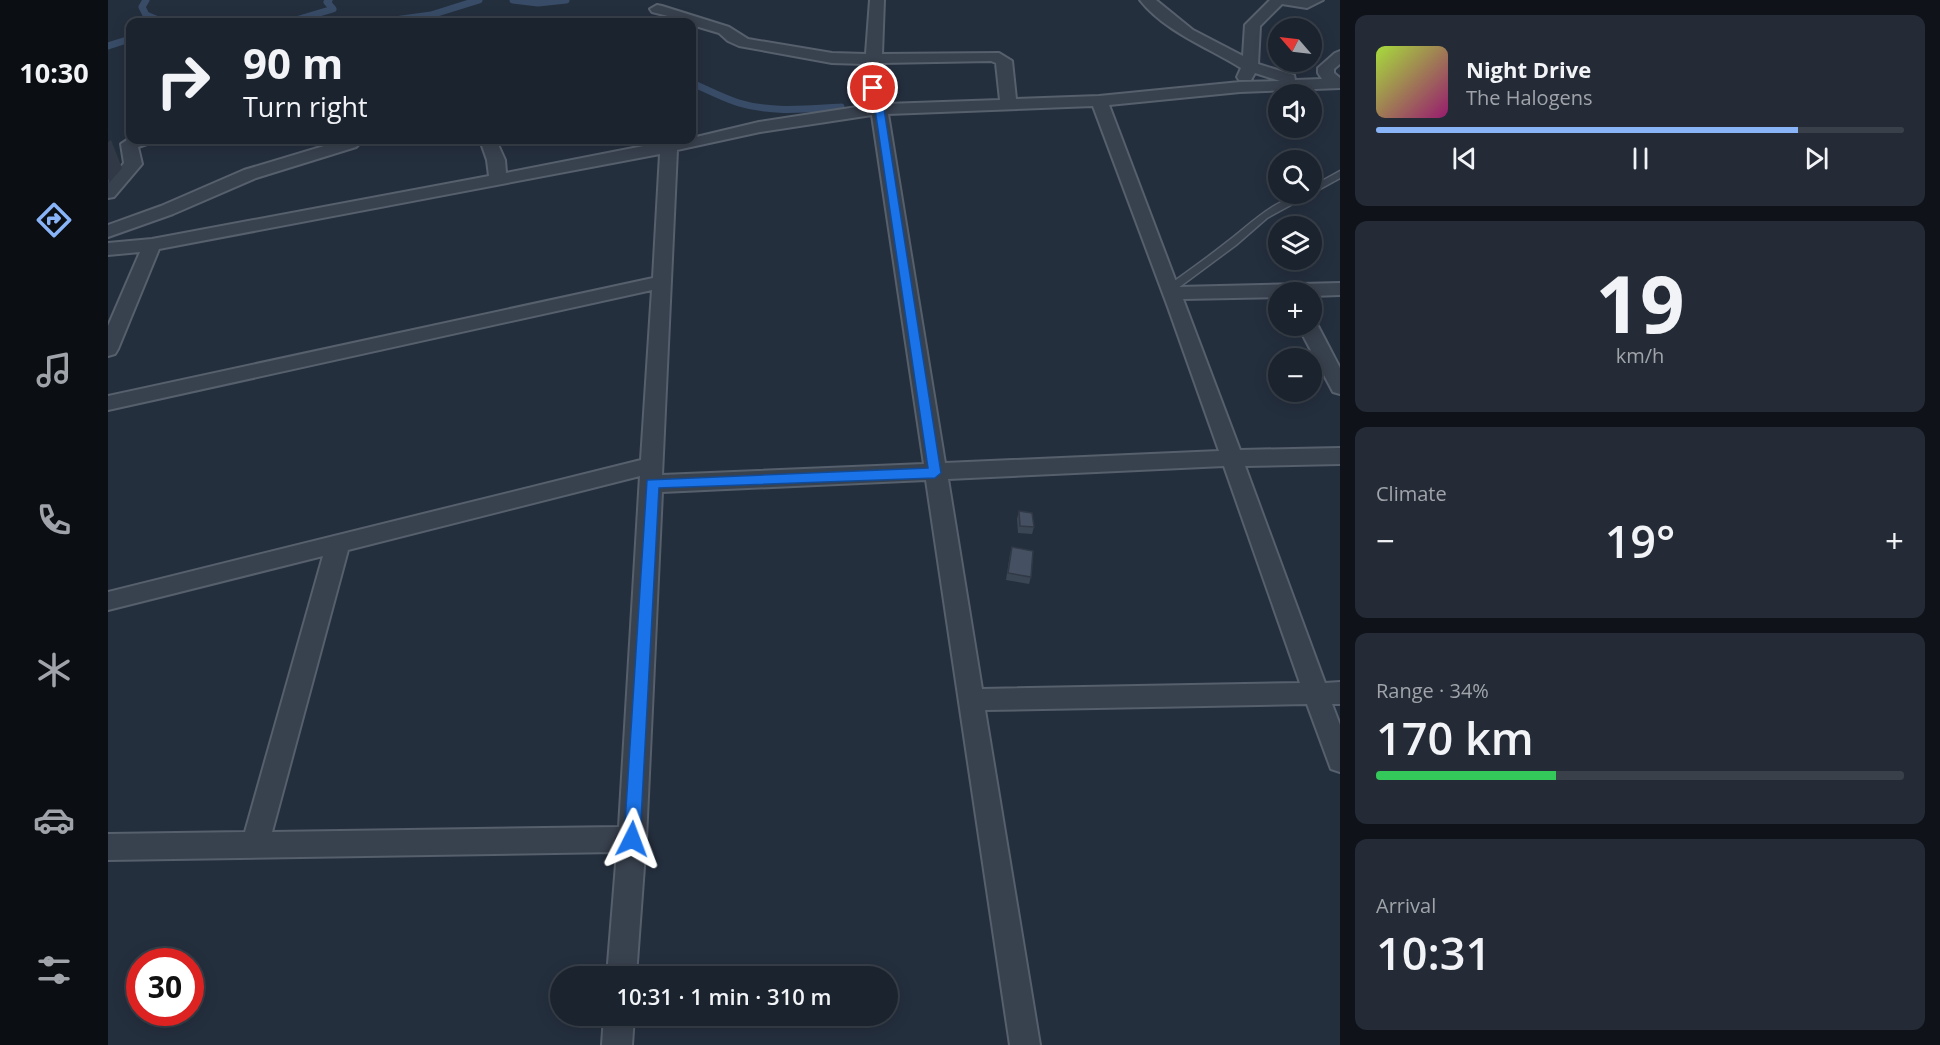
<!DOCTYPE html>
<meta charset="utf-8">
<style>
:root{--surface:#1b232e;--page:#242b36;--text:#f1f3f6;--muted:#a0a4aa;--line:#39404a;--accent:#8ab4f8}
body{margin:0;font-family:"Open Sans",sans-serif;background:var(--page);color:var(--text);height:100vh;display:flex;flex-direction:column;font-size:22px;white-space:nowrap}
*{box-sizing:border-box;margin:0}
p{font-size:20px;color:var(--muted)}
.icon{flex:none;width:33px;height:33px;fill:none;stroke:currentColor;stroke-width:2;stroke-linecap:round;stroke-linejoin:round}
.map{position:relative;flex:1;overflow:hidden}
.sheet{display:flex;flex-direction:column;gap:15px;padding:15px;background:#0f1319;width:600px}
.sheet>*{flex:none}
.guide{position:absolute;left:18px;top:18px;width:570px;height:126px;border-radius:12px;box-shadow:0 3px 15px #0003,0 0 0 2px var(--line);background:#1b232e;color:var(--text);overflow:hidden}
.needle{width:39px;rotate:298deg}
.buttons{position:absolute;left:1160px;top:18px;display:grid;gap:12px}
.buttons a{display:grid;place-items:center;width:54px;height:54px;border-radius:50%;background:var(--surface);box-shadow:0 3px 15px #0003,0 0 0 2px var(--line);font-size:30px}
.speed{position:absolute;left:18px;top:948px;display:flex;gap:12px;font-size:30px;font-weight:700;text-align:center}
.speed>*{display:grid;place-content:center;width:78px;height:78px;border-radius:50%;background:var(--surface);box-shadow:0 3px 15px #0003,0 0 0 2px var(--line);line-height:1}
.speed .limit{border:9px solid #d22;background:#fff;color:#111}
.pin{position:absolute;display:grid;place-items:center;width:51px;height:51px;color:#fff;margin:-26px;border:3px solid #fff;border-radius:50%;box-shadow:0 2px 6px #0007}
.me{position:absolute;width:66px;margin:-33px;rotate:3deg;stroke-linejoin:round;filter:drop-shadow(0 0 4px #0008)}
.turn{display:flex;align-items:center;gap:21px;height:126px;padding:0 18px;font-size:27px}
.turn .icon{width:78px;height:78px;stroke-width:2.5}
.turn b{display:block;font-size:42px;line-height:51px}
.big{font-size:45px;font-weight:600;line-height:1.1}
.sheet .tile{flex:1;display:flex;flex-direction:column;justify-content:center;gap:9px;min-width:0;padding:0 21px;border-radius:12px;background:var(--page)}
.sheet .dial{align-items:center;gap:0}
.dial b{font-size:78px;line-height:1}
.song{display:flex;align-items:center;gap:18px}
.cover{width:72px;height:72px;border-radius:9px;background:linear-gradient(135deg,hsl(80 70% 55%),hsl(320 70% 35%))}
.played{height:6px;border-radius:3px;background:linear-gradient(90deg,var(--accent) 80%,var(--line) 80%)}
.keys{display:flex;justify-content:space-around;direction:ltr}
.heat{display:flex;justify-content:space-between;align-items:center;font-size:33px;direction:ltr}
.charge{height:9px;border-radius:4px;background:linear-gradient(90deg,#34c759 34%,var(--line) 0)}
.trip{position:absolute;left:442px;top:966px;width:348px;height:60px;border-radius:30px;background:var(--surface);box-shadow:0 3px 15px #0003,0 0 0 2px var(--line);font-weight:600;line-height:60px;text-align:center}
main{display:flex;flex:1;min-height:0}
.tabs{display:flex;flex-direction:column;width:108px;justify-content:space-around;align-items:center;background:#0b0e12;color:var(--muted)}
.tabs .icon{width:42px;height:42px}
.tabs .current{color:var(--accent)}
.tabs b{font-size:27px;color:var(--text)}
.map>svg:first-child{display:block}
</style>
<main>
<nav class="tabs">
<b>10:30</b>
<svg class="icon current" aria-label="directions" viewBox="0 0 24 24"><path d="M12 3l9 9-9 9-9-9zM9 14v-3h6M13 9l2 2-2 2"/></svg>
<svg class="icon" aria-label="music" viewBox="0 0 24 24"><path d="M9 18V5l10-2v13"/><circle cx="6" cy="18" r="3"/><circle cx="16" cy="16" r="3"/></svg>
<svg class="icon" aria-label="phone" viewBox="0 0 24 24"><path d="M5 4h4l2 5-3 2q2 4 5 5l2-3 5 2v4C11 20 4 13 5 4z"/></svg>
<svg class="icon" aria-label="climate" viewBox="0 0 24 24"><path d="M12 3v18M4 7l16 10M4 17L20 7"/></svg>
<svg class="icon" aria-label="car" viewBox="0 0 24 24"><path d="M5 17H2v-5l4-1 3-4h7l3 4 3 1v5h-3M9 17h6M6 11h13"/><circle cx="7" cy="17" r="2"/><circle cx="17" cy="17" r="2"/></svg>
<svg class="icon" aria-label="filters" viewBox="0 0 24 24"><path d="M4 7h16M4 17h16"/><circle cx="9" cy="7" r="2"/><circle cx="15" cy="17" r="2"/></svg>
</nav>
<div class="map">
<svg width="1232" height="1045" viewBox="0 0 1232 1045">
<rect width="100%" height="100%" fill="#242f3e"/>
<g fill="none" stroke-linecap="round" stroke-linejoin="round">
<g stroke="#394c67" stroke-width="7">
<path d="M 38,0 L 34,7 L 38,15 L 50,20 L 48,22"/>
<path d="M 405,0 L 430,3 L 458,0"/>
<path d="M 181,22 L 225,9 L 219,2 L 221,0"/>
<path d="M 272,22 L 323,15 L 371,0"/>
<path d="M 0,46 L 22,39"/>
<path d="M 584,83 C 600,90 615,98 631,103 C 664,113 699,109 733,107"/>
</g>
<g stroke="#565f6c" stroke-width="3">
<path id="lane" d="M 1232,171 L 1232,178 L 1159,218 L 1128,245 L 1066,291 L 1058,291 L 1058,287 C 1079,272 1099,258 1119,242 C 1143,224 1171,194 1203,194 L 1203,187 Z"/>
</g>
<g stroke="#565f6c" stroke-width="4">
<g id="street">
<path d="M 762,0 L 776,0 L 774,54 L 891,53 L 904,61 L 908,99 L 991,96 L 1132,82 L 1172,81 L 1147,73 L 1143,80 L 1131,80 L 1129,77 L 1133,68 C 1101,48 1056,31 1032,0 L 1048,0 L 1085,30 L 1135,56 L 1137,25 L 1162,0 L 1215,0 L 1199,8 L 1174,4 L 1152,26 L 1150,64 L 1186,75 L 1187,80 L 1214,79 L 1210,73 L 1210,68 L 1227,53 L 1232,51 L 1232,64 L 1226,69 L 1226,73 L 1232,78 L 1232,88 L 1132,92 L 1001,105 L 1070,287 L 1232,283 L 1232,295 L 1203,296 L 1203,292 L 1170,292 L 1170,297 L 1075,299 L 1132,450 L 1232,448 L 1232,464 L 1137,466 L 1217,683 L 1232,682 L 1232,704 L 1224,704 L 1232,725 L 1232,772 L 1223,769 L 1199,704 L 877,710 L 932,1045 L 902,1045 L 818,480 L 554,492 L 538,839 L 528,976 L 499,976 L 509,852 L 0,860 L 0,834 L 137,832 L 215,556 L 0,610 L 0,592 L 533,460 L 544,290 L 0,410 L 0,396 L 545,278 L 552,154 L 51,249 L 10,349 L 7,354 L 0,356 L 0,326 L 32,252 L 0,255 L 0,243 L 44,239 L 381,176 L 379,160 L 372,140 L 388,140 L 397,160 L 398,173 L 561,141 L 584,140 L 584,138 L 651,122 L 762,105 L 758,64 L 724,63 L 631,46 L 620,41 L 611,33 L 584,25 L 584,22 L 544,12 L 542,9 L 549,5 L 554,6 L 621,27 L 640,39 L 724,53 L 758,54 ZM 883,61 L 888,63 L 892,100 L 778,104 L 773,63 ZM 985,106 L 1060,307 L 1111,451 L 837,463 L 780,114 ZM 764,115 L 816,464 L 554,475 L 569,150 L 652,132 ZM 1116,466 L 1192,683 L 874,689 L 840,479 ZM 532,476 L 511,827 L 164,832 L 240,550 Z"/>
<path d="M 22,138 L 41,140 L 39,144 L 30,147 L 34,164 L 6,197 L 0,198 L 0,182 L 16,163 L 13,144 Z"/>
<path d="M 236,140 L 255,140 L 248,147 L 148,178 L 65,214 L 0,237 L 0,225 L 53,206 L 136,170 Z"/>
<path d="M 1203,320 L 1210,326 L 1232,368 L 1232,394 L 1225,392 L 1190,326 L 1203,326 Z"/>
<path d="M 496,1016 L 526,1016 L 524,1045 L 494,1045 Z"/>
</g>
</g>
<use href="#lane" fill="#38414e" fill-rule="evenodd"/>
<use href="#street" fill="#38414e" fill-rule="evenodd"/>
</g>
<g fill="#3b4654">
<path d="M 911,511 L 926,527 L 924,534 L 910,533 L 909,519 Z"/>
<path d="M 904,547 L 923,577 L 921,584 L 898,580 L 902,554 Z"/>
</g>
<path fill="#303945" d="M 3,140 L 14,168 L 1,183 L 0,179 L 0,142 Z"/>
<g fill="#455162" stroke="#303945" stroke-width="1.5">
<path d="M 911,511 L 924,513 L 926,527 L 912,526 Z"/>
<path d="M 904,547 L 925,551 L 923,577 L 900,573 Z"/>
</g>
<path fill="#1a73e8" stroke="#114b97" stroke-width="1.5" d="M 765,85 L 770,88 L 776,109 L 833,473 L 827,478 L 551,488 L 532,839 L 530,845 L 524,847 L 518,845 L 516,839 L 539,480 L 820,468 L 767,109 L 760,88 Z"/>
</svg>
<div class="buttons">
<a><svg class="needle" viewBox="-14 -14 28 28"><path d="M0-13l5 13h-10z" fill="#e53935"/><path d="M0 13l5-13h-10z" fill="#a0a4aa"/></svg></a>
<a><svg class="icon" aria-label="sound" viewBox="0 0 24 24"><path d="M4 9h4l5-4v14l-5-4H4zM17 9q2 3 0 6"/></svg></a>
<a><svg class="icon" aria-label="search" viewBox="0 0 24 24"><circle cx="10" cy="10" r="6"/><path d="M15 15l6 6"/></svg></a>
<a><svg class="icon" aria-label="layers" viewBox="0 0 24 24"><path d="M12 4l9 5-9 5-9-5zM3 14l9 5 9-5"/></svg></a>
<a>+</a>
<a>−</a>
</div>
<div class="speed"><div class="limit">30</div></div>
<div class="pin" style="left:765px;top:88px;background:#d93025"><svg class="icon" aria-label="arrive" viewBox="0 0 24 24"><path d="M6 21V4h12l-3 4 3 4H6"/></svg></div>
<svg class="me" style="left:524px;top:839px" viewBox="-20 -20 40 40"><path d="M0-17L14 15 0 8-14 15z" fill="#1a73e8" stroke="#fff" stroke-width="4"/></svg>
<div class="trip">10:31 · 1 min · 310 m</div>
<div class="guide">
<div class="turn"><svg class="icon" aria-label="right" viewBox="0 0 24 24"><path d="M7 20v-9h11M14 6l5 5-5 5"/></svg><div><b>90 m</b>Turn right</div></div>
</div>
</div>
<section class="sheet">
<div class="tile">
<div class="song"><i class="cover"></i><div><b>Night Drive</b><p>The Halogens</p></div></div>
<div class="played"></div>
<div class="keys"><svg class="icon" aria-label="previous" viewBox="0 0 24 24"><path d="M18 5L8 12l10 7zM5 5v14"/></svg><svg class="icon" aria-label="pause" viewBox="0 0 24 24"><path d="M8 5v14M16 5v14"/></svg><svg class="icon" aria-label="next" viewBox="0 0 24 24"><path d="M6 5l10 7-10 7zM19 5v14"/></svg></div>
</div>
<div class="tile dial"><b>19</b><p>km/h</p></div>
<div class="tile"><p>Climate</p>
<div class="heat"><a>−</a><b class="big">19°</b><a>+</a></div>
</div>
<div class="tile"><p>Range · 34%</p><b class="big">170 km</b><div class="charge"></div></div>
<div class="tile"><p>Arrival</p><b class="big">10:31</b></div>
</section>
</main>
